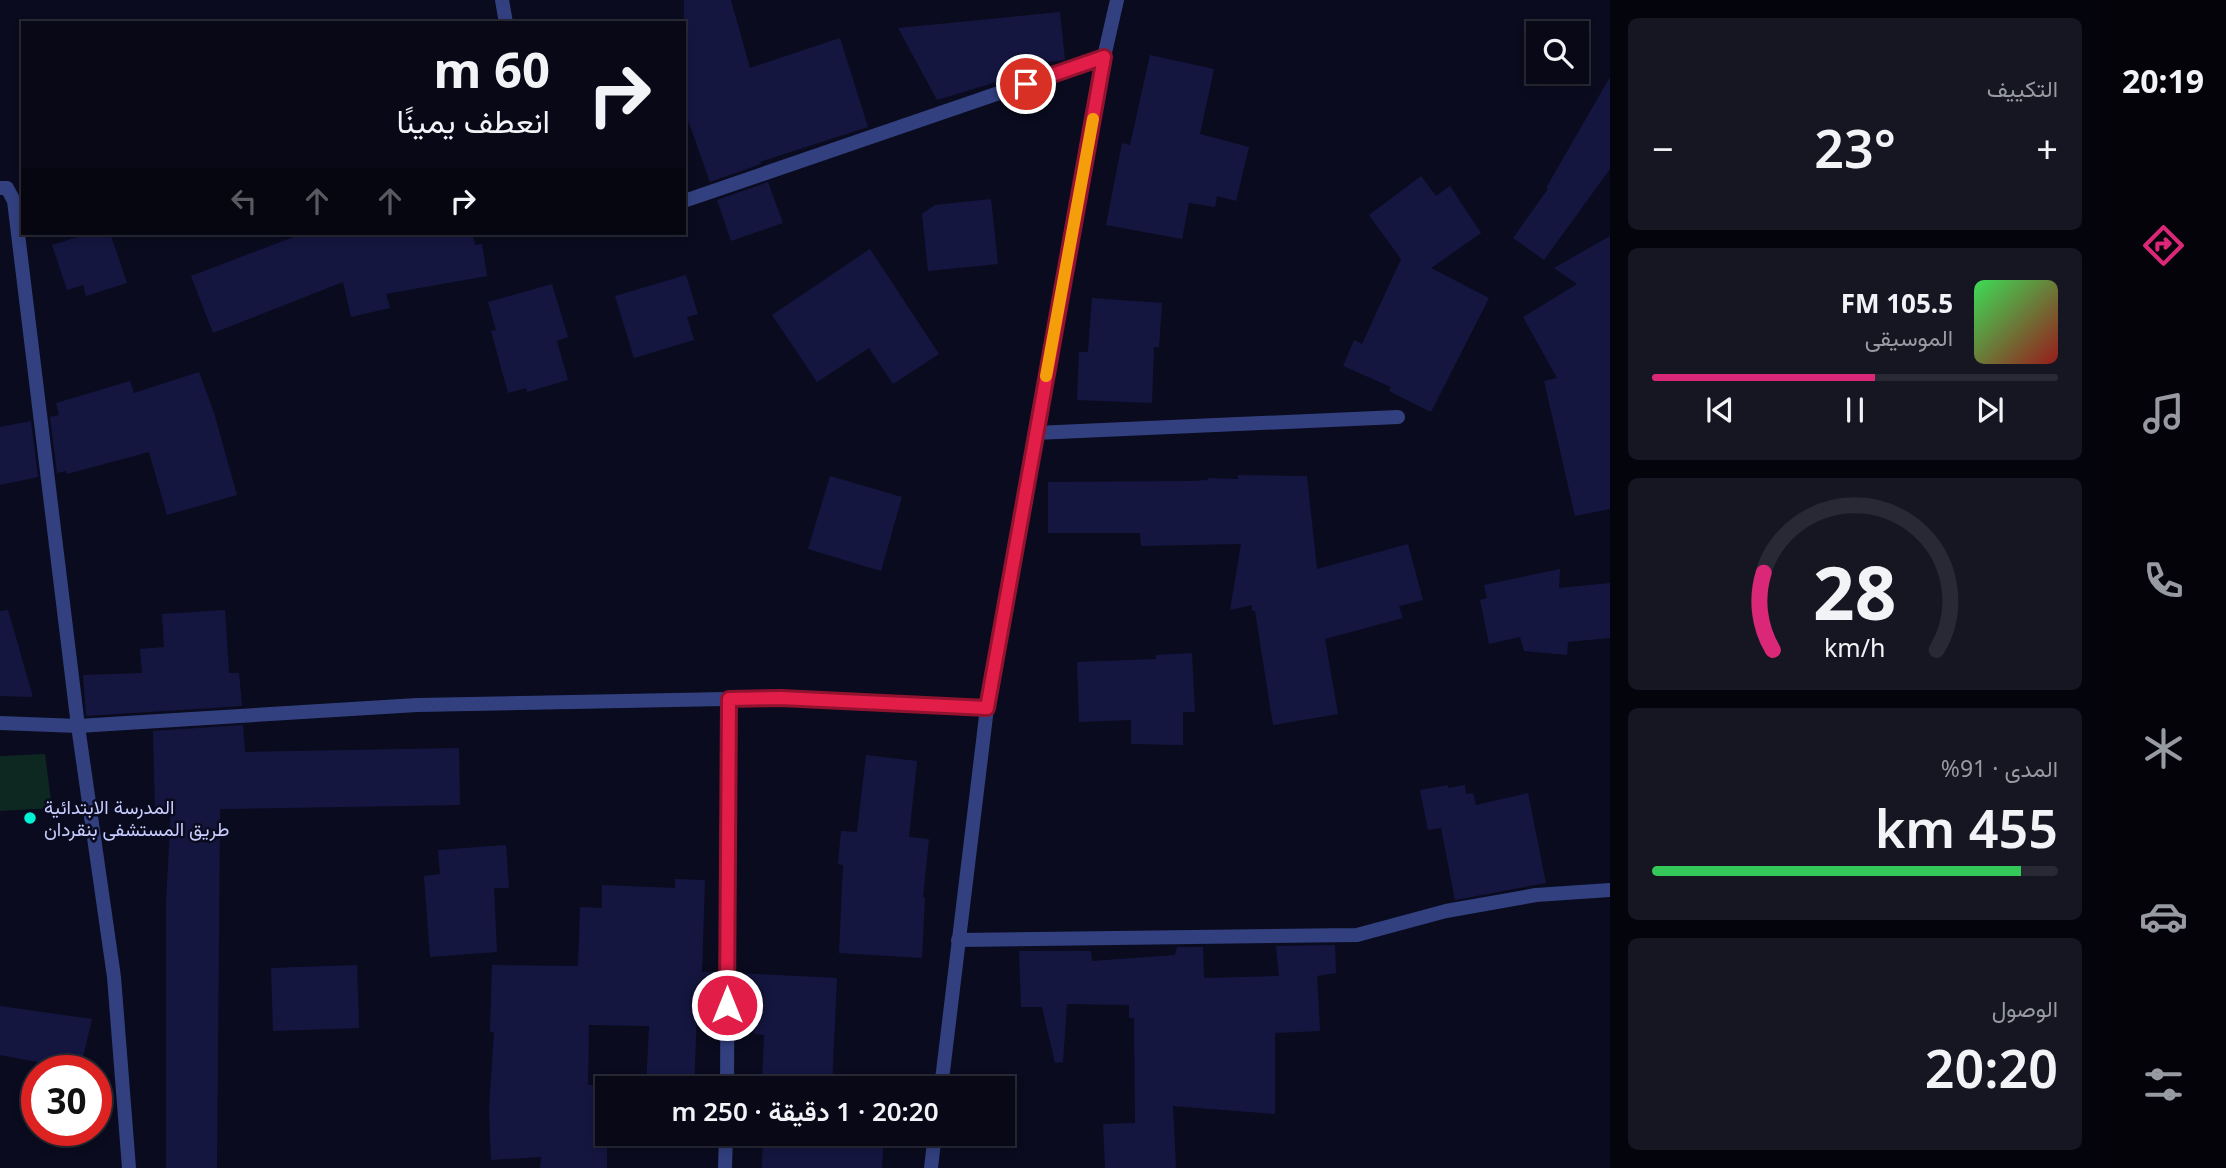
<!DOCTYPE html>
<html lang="ar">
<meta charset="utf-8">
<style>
:root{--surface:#080816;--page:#161623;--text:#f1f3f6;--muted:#989aa1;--line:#292935;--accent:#db2777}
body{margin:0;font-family:"Noto Sans",Vazirmatn,sans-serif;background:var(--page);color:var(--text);direction:rtl;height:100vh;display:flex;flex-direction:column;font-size:26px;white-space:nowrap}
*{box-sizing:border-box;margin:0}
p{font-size:23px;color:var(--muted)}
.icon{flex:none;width:38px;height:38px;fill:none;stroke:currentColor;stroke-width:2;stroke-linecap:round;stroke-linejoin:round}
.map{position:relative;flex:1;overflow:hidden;direction:ltr}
.drawer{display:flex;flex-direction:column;gap:18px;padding:18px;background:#04040c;width:490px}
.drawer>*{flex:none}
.hud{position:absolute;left:21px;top:21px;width:665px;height:214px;border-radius:0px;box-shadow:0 4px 10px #0003,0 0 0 2px var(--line);direction:rtl;background:#080816;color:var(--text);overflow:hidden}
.buttons{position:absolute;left:1526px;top:21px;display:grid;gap:14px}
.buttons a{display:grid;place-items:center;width:63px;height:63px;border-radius:0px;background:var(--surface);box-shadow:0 4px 10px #0003,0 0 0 2px var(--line);font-size:35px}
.speed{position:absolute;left:21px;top:1055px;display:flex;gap:14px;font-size:35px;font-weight:700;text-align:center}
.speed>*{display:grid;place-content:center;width:91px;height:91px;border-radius:50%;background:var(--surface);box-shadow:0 4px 10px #0003,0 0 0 2px var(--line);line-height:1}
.speed .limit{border:10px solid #d22;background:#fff;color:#111}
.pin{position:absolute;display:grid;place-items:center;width:60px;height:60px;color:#fff;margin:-30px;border:4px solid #fff;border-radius:50%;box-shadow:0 2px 7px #0007}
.me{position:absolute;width:77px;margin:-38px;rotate:0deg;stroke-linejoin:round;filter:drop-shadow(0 0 5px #0008)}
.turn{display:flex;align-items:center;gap:24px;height:147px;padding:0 21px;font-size:32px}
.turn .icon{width:91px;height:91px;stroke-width:2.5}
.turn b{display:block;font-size:49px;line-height:60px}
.lanes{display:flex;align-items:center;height:66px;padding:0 21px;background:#0003;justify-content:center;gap:35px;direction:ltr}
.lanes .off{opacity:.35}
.big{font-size:52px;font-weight:600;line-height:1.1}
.drawer .widget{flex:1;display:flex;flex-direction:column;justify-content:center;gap:10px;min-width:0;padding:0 24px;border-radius:10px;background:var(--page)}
.drawer .dial{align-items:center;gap:0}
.dial svg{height:182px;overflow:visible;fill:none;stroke:var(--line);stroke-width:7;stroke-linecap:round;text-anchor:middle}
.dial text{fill:var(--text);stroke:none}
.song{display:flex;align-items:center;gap:21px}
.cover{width:84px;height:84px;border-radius:10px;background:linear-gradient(135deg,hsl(130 70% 55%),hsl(0 70% 35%))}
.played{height:7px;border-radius:4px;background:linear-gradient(90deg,var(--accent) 55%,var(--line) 55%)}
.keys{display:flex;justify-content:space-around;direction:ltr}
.heat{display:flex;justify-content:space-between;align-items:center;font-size:38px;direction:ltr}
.charge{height:10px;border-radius:5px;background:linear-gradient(90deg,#34c759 91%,var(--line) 0)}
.trip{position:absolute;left:595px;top:1076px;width:420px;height:70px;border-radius:0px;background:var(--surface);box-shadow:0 4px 10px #0003,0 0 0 2px var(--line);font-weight:600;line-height:70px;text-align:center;direction:rtl}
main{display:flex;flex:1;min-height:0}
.tab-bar{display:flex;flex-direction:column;width:126px;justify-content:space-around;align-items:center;background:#030309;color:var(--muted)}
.tab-bar .icon{width:49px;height:49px}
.tab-bar .active{color:var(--accent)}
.tab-bar b{font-size:32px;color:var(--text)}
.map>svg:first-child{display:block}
</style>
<main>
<nav class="tab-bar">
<b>20:19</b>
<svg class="icon active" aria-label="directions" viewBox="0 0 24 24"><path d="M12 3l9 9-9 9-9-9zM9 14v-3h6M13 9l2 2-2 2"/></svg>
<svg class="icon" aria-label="music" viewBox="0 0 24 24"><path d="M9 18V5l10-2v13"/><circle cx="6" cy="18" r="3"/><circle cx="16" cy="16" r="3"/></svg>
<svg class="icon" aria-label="phone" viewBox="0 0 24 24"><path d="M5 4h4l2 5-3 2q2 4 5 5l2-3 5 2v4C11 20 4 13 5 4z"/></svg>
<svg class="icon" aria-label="climate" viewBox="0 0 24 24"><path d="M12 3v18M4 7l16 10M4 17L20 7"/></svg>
<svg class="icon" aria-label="car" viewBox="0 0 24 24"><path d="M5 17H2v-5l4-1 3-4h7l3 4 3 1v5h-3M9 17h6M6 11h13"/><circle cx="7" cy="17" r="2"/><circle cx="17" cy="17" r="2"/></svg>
<svg class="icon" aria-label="filters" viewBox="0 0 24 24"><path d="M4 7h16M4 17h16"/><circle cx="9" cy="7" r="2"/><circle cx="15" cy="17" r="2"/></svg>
</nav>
<section class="drawer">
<div class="widget"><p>التكييف</p>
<div class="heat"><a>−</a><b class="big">23°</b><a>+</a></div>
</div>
<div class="widget">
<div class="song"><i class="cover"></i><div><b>105.5 FM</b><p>الموسيقى</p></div></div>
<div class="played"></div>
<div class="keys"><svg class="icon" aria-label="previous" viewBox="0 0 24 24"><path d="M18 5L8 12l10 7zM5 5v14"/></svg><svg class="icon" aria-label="pause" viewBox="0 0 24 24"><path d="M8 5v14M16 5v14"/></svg><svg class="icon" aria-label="next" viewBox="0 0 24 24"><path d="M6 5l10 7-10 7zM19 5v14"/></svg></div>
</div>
<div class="widget dial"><svg viewBox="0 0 100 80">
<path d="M14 69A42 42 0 1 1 86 69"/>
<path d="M14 69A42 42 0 0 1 10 35" stroke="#db2777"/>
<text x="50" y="56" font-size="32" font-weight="700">28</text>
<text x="50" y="72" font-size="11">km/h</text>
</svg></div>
<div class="widget"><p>المدى · 91%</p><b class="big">455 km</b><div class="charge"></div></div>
<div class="widget"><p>الوصول</p><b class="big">20:20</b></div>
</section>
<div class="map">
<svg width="1610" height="1168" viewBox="0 0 1610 1168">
<rect width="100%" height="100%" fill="#0a0b1e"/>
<path fill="#0d2821" d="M 45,754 L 52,808 L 0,811 L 0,756 Z"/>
<g fill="#151640">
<path d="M 684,0 L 731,0 L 750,68 L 840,38 L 868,127 L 760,162 L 761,164 L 710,182 L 684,109 Z"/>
<path d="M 1060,12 L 1065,60 L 1028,64 L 1030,72 L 937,100 L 898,28 Z"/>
<path d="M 1150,55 L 1214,69 L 1200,134 L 1249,147 L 1236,201 L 1217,196 L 1215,207 L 1189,203 L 1182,239 L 1106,225 L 1122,143 L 1130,145 Z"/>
<path d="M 1610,77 L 1610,169 L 1544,260 L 1513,238 L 1548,189 L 1546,188 Z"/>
<path d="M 1421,176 L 1436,196 L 1450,186 L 1481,233 L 1431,268 L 1489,298 L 1431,412 L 1389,391 L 1391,387 L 1343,366 L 1354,340 L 1362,344 L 1401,259 L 1369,215 Z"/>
<path d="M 768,182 L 783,223 L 731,241 L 717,200 Z"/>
<path d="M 991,199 L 998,264 L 928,271 L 922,214 L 935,205 Z"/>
<path d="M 90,233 L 110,233 L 127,283 L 86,296 L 83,285 L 67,290 L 52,245 Z"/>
<path d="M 304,233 L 473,233 L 475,245 L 482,244 L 487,276 L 386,294 L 390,308 L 351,317 L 343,282 L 213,333 L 191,276 Z"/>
<path d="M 1610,236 L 1610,509 L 1575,516 L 1544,381 L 1557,378 L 1523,317 L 1577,284 L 1554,268 Z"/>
<path d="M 870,249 L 939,354 L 893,384 L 869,348 L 817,382 L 772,315 Z"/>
<path d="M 686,275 L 698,314 L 687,317 L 694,340 L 634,358 L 615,296 Z"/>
<path d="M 552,284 L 568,337 L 557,341 L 568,380 L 527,392 L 526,388 L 508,393 L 491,331 L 496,330 L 488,302 Z"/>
<path d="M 1092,298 L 1162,303 L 1159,347 L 1154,347 L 1152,403 L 1077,400 L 1079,352 L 1088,352 Z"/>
<path d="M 199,372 L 214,413 L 237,495 L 167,515 L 149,452 L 67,474 L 66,471 L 57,473 L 50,417 L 59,415 L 56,403 L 130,381 L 134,393 Z"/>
<path d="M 31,421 L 38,477 L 0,485 L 0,427 Z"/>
<path d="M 1238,475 L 1307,476 L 1317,569 L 1408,544 L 1423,600 L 1399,606 L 1403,618 L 1325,639 L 1338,714 L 1273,725 L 1255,611 L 1252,611 L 1252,605 L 1230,610 L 1241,544 L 1141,546 L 1140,533 L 1048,533 L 1048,482 L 1190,481 L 1208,480 L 1208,478 L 1238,479 Z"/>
<path d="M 830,476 L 902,497 L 881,571 L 808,549 Z"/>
<path d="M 1560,569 L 1559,588 L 1610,583 L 1610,638 L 1568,642 L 1567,655 L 1524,651 L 1520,637 L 1489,644 L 1480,600 L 1487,598 L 1484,585 Z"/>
<path d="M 8,610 L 33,697 L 0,696 L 0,611 Z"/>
<path d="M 225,610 L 229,673 L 239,673 L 242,706 L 86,716 L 83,675 L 142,673 L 140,649 L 164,647 L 162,614 Z"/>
<path d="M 1192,653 L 1195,712 L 1183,712 L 1183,745 L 1131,744 L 1131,720 L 1079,722 L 1077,662 L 1156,659 L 1156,655 Z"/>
<path d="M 243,725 L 245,752 L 459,748 L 460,805 L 220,809 L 217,1168 L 166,1168 L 166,903 L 171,809 L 155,810 L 153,731 Z"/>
<path d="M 866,755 L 917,761 L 909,837 L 929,839 L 923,897 L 925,897 L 922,958 L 839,953 L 843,865 L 838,864 L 841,831 L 857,832 Z"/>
<path d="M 1448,785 L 1448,788 L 1465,785 L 1466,794 L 1473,793 L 1476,805 L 1528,793 L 1546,883 L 1455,900 L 1441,828 L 1428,830 L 1420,790 Z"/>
<path d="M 506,845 L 509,888 L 494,888 L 497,952 L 430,957 L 424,876 L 440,874 L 438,850 Z"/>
<path d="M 675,879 L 705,880 L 702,972 L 718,972 L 718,1014 L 697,1013 L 694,1088 L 646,1088 L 649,1026 L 589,1025 L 588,1085 L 607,1085 L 607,1168 L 540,1168 L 541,1157 L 491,1160 L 489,1109 L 494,1032 L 490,1032 L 492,965 L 578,966 L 580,907 L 602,908 L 602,885 L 675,888 Z"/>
<path d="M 1335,945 L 1336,973 L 1317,976 L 1320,1031 L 1275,1033 L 1275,1114 L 1173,1106 L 1176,1168 L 1105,1168 L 1103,1124 L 1135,1123 L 1134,1018 L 1129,1018 L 1129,1005 L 1067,1004 L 1063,1062 L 1055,1063 L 1042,1007 L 1021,1007 L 1019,951 L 1091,951 L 1092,961 L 1175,955 L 1177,947 L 1203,947 L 1204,978 L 1279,976 L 1276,946 Z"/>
<path d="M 357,965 L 359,1028 L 273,1031 L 271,968 Z"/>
<path d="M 737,973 L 837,978 L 832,1087 L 843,1088 L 762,1088 L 764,1035 L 754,1034 L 754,1017 L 737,1015 Z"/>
<path d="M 0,1006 L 92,1019 L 80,1070 L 0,1055 Z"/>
<path d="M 763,1134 L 884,1134 L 882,1168 L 762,1168 Z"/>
</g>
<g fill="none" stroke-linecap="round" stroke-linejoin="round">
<g stroke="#324080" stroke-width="14">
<path d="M 502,0 L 506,23"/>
<path d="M 0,188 L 7,188 L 14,201 L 78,726 L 114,977 L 129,1168"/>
<path d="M 684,201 L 1104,57"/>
<path d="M 1035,433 L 1398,417"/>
<path d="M 0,723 L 78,726 L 417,705 L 781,698 L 987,708"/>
<path d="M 958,940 L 1357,935 L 1446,911 L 1536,895 L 1610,890"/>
<path d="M 727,1088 L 729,699"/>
<path d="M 941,1088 L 987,708 L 1104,57 L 1117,0"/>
<path d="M 725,1168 L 726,1134"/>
<path d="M 931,1168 L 935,1134"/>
</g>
</g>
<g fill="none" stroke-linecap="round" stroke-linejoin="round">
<g stroke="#92132f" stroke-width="18">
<path id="route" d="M 727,1005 L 729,699 L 781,698 L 987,708 L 1104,57 L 1026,84"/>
</g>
<use href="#route" stroke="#e11d48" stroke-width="12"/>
<path stroke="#f59e0b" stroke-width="12" d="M 1046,376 L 1093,119"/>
</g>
<circle fill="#00f2d4" stroke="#0a0b1e" stroke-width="2.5" cx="30" cy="818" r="7"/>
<g text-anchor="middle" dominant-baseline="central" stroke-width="5" stroke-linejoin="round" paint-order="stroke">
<g font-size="19" fill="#c7cdff" stroke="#0a0b1e" text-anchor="start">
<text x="44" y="807">المدرسة الابتدائية<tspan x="44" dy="22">طريق المستشفى بنقردان</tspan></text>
</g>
</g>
</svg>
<div class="buttons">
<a><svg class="icon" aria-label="search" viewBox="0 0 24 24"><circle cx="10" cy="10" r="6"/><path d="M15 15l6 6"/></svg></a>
</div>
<div class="speed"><div class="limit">30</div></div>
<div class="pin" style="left:1026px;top:84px;background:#d93025"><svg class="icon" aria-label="arrive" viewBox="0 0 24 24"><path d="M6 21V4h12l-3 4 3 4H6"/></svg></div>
<svg class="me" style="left:727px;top:1005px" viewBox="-20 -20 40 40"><circle r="17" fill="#e11d48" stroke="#fff" stroke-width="3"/><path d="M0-11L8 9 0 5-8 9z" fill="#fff"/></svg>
<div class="trip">20:20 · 1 دقيقة · 250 m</div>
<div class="hud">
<div class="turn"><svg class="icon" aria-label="right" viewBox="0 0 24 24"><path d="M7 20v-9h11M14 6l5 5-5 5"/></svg><div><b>60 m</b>انعطف يمينًا</div></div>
<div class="lanes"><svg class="icon off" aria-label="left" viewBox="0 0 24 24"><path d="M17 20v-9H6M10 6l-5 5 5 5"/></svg><svg class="icon off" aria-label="ahead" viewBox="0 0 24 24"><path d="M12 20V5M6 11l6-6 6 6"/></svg><svg class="icon off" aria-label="ahead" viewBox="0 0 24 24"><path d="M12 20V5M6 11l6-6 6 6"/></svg><svg class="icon" aria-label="right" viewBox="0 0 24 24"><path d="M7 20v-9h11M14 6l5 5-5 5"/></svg></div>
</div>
</div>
</main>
